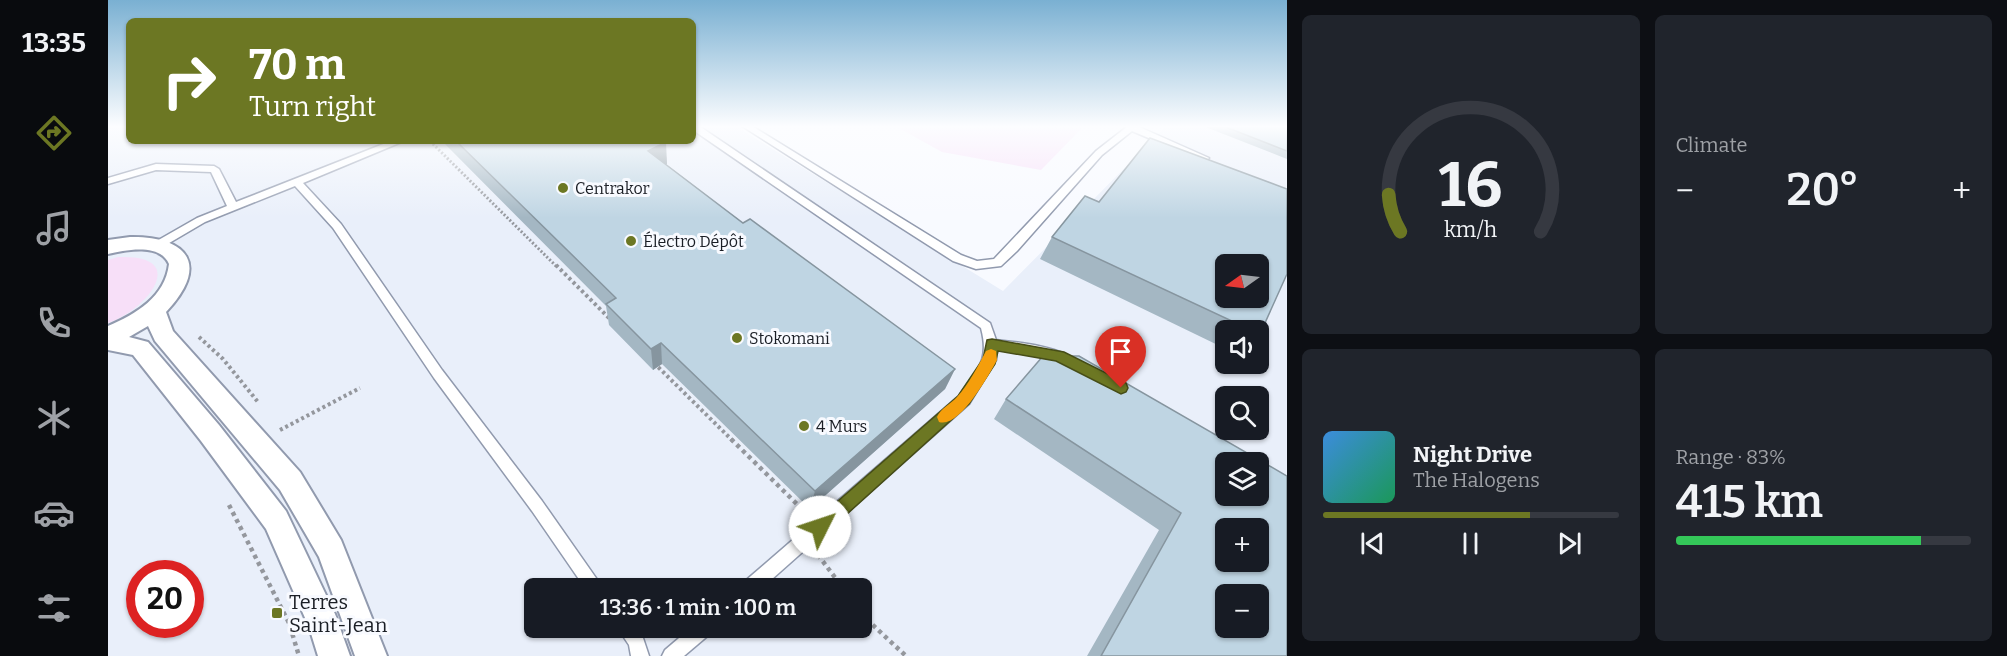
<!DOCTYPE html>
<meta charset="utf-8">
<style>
:root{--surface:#171b24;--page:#20242c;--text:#f1f3f6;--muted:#9ea1a6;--line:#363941;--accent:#6c7723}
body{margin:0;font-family:Bitter,serif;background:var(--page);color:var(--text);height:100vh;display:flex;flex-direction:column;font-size:22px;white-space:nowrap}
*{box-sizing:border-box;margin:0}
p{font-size:20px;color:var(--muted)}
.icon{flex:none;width:33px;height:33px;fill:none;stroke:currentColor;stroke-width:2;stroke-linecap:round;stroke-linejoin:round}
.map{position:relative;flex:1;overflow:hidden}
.panel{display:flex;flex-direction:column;gap:15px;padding:15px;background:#0d0f14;width:720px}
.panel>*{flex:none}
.hud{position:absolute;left:18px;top:18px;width:570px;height:126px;border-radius:9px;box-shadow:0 2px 4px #0004;background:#6c7723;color:#fff;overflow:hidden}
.needle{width:39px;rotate:256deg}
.fabs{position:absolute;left:1107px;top:254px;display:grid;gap:12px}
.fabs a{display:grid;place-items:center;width:54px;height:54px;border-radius:9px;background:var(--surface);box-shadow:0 2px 4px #0004;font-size:30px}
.speed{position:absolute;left:18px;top:560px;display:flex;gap:12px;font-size:30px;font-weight:700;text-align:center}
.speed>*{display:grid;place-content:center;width:78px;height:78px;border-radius:50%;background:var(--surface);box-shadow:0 2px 4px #0004;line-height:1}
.speed .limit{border:9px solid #d22;background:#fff;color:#111}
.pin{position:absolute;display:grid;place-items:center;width:51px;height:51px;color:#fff;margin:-62px -26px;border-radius:50% 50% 50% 0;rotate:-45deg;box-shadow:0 0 6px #0007}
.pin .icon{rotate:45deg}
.me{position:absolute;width:66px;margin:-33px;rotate:49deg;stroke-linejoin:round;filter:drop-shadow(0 0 4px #0008)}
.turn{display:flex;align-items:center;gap:21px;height:126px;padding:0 24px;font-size:27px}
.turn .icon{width:78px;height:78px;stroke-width:2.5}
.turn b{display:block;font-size:42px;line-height:51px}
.big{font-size:45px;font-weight:600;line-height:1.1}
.panel .widget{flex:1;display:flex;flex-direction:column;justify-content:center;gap:9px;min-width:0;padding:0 21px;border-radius:9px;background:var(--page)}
.panel .dial{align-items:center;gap:0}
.dial svg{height:156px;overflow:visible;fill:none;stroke:var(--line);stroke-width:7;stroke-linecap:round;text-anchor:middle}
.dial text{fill:var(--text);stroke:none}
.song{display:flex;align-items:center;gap:18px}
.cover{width:72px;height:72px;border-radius:9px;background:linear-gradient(135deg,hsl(210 70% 55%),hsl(150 70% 35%))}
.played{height:6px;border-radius:3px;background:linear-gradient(90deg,var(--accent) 70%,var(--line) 70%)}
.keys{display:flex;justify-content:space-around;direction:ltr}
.heat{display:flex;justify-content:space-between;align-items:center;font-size:33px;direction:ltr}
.charge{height:9px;border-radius:4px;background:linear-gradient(90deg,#34c759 83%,var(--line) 0)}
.panel .tiles{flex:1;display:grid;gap:15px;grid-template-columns:repeat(2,1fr)}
.trip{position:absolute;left:416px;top:578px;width:348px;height:60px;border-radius:9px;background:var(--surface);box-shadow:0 2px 4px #0004;font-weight:600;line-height:60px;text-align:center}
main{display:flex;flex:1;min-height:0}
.tabs{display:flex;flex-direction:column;width:108px;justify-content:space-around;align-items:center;background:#090b0e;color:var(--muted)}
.tabs .icon{width:42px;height:42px}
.tabs .selected{color:var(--accent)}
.tabs b{font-size:27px;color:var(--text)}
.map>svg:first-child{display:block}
</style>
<main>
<nav class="tabs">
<b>13:35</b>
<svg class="icon selected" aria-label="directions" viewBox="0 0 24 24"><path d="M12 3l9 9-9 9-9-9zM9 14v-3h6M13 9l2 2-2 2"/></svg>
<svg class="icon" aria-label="music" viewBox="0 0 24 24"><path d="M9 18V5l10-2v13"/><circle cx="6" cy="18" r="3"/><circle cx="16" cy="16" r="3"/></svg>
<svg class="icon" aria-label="phone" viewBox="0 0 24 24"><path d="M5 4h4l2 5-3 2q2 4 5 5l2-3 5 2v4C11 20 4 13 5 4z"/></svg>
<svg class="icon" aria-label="climate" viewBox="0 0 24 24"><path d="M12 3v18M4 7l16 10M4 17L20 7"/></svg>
<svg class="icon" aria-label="car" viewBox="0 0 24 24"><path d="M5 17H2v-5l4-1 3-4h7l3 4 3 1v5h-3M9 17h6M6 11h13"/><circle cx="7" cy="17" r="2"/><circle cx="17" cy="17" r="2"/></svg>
<svg class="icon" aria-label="filters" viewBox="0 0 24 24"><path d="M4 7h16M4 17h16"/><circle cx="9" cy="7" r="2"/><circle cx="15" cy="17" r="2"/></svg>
</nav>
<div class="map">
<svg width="1179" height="656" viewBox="0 0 1179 656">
<rect width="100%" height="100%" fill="#f8faff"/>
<path fill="#e9effa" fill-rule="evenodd" d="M 0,126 L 21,126 L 21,141 L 585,141 L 585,126 L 627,126 L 895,291 L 1058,126 L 1179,126 L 1179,656 L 0,656 ZM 1118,264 L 1150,264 L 1150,297 L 1118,297 ZM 1118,330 L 1150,330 L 1150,363 L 1118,363 ZM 1118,396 L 1150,396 L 1150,429 L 1118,429 ZM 1118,462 L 1150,462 L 1150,495 L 1118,495 ZM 1118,528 L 1150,528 L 1150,561 L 1118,561 ZM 32,573 L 82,573 L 82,624 L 32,624 ZM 426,588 L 753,588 L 753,627 L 426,627 ZM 1118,594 L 1150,594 L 1150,627 L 1118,627 Z"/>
<g fill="#f7dff8">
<path d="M 787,126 L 976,126 L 933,170 L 834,152 Z"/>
<path d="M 10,257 C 83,254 40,309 0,323 L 0,260 Z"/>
</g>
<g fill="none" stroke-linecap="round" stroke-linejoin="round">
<g stroke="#919aae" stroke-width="3">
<g id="service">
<path d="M 585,126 L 591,126 L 882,323 L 888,340 C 907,342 958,347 969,363 L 967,367 L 963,368 L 935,357 L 889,349 L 888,360 L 861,404 L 654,588 L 634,588 L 636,582 L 851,396 C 869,369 882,362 873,328 L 585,130 Z"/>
<path d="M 634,126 L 644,126 L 853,255 L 869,261 L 886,259 L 988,151 L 1020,126 L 1029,126 L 1101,158 L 1099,160 L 1093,160 L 1024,131 L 994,155 L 909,251 L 893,266 L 868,269 L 845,261 Z"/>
<path d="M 283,141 L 296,141 L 195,183 L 233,224 L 334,370 L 434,501 L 495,588 L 477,588 L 424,511 L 326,378 L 225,228 L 187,186 L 97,222 L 51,249 L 46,245 L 47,242 L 89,218 L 119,206 L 103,172 L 48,170 L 0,184 L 0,178 L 48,164 L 106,166 L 111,169 L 128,202 Z"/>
<path d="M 509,627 L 528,627 L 534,635 L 541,656 L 523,656 L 521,645 Z"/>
<path d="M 584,627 L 605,627 L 603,633 L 576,656 L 554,656 L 557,650 Z"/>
</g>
</g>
<g stroke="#919aae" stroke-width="4">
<path id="minor" d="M 22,237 C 81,236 102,266 58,312 L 65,331 L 192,472 L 233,540 L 279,656 L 247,656 L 211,557 L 172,490 L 47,341 L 40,326 L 21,337 L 40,342 L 111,425 L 178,511 L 227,614 L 242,656 L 210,656 L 201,627 L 158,529 L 93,441 L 25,355 L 0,350 L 0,326 C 28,314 57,297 61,264 C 52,243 18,250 0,254 L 0,240 Z"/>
</g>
<path stroke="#94979d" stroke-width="3" stroke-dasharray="2 2" stroke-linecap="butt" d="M 322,141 L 449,267"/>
<g stroke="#94979d" stroke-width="4" stroke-dasharray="3 3" stroke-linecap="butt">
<path d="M 448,265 L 503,320"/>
<path d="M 91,337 L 115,359 L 150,402"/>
<path d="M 546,363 L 625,441"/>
<path d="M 172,430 L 252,388"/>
</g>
<g stroke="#94979d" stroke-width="4.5" stroke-dasharray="4 4" stroke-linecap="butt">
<path d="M 623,439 L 697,512"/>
<path d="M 121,505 L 181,623 L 191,656"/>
<path d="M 710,555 L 735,588"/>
<path d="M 753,614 L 798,656"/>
</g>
<use href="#service" fill="#fff" fill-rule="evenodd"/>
<use href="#minor" fill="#fff" fill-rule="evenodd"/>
</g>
<g fill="#a4b7c3" fill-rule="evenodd">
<path d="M 1095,126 L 1179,126 L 1179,159 Z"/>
<path d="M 1042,138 L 1179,189 L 1179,274 L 1150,335 L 1150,330 L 1118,330 L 1118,349 L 932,259 L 944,237 L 977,196 L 991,202 ZM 1118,264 L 1150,264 L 1150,297 L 1118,297 Z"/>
<path d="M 334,141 L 556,141 L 559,164 L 558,164 L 635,223 L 847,369 L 837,389 L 702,509 L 554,364 L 545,370 L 501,325 L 498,306 Z"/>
<path d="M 971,356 L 1179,656 L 979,656 L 1051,530 L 886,419 L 898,399 Z"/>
</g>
<g fill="#86959f">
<path d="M 558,142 L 559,164 L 541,173 L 540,151 Z"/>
<path d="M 553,343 L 554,364 L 545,370 L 543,349 Z"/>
<path d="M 847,369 L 837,389 L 702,509 L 707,491 Z"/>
</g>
<g fill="#bfd5e3" stroke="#86959f" stroke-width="1.5" fill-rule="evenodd">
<path d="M 1115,126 L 1179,126 L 1179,151 Z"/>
<path d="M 1042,138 L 1179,189 L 1179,274 L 1152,334 L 1150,334 L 1150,330 L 1143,330 L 944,237 L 977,196 L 991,202 ZM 1118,264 L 1150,264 L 1150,297 L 1118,297 Z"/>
<path d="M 348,141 L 556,141 L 558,142 L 540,151 L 635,223 L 642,219 L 847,369 L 707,491 L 553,343 L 543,349 L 498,304 L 508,298 Z"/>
<path d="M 935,356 L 971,356 L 1179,476 L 1179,656 L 993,656 L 1073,513 L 898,399 ZM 1118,462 L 1150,462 L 1150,495 L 1118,495 ZM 1118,528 L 1150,528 L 1150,561 L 1118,561 ZM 1118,594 L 1150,594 L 1150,627 L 1118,627 Z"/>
</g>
<linearGradient id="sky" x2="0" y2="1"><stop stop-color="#7ab0d2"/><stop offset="0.58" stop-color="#fcfdff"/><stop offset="1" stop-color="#fcfdff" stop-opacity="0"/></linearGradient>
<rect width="1179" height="218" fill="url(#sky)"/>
<path fill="#6c7723" stroke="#464d17" stroke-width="1.5" d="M 884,339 L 956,352 L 1018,383 L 1020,388 L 1018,392 L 1013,394 L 948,361 L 890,351 L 887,364 L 861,404 L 718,533 L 712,536 L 706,533 L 703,527 L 706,522 L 850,396 L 875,359 L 879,340 Z"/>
<path fill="#f59e0b" d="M 883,349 L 888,351 L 889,360 C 881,375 851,429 831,422 L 829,417 C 833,408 843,404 849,397 C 861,384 870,366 878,351 Z"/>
<g fill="#6c7723" stroke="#f8faff" stroke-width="2">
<circle cx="455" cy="188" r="6"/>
<circle cx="523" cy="241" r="6"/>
<circle cx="629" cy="338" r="6"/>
<circle cx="696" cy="426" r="6"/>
<rect x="163" y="607" width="12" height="12" rx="3"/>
</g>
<g text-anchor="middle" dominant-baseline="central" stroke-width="6" stroke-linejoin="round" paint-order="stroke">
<g font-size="16" fill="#1a1e25" stroke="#f8faff" text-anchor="start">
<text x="467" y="188">Centrakor</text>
<text x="535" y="241">Électro Dépôt</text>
<text x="641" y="338">Stokomani</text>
<text x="708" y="426">4 Murs</text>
</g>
<g font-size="20" fill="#1a1e25" stroke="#f8faff" text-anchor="start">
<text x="181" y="602">Terres<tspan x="181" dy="23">Saint-Jean</tspan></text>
</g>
</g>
</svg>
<div class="fabs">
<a><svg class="needle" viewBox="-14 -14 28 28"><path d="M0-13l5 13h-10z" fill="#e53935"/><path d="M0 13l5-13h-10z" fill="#9ea1a6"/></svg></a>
<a><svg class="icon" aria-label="sound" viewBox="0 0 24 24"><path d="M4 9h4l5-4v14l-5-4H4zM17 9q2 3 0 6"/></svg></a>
<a><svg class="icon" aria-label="search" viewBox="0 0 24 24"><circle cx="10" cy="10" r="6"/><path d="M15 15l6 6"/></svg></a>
<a><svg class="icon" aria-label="layers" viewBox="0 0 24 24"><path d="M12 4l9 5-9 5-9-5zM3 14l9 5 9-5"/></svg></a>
<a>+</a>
<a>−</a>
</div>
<div class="speed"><div class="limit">20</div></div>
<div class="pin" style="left:1013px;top:388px;background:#d93025"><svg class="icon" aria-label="arrive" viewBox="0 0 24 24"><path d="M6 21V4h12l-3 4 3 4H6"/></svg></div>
<svg class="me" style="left:712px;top:527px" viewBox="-20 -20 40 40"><circle r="19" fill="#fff"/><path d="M0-13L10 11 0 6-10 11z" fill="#6c7723"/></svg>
<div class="trip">13:36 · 1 min · 100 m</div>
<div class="hud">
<div class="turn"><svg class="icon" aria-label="right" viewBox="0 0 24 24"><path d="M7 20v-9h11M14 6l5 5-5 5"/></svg><div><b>70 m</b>Turn right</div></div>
</div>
</div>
<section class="panel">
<div class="tiles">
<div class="widget dial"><svg viewBox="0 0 100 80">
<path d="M14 69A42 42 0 1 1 86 69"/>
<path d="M14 69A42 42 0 0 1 8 50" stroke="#6c7723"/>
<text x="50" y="56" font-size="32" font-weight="700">16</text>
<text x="50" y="72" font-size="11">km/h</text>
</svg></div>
<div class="widget"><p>Climate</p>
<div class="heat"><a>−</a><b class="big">20°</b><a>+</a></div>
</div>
<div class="widget">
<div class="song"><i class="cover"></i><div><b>Night Drive</b><p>The Halogens</p></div></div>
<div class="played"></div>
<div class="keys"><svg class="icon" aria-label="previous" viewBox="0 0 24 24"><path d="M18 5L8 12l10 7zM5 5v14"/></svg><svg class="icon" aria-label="pause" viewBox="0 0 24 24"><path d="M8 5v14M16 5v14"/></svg><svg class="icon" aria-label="next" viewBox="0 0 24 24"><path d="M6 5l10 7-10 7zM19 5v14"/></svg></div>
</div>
<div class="widget"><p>Range · 83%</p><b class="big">415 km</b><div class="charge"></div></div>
</div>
</section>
</main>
